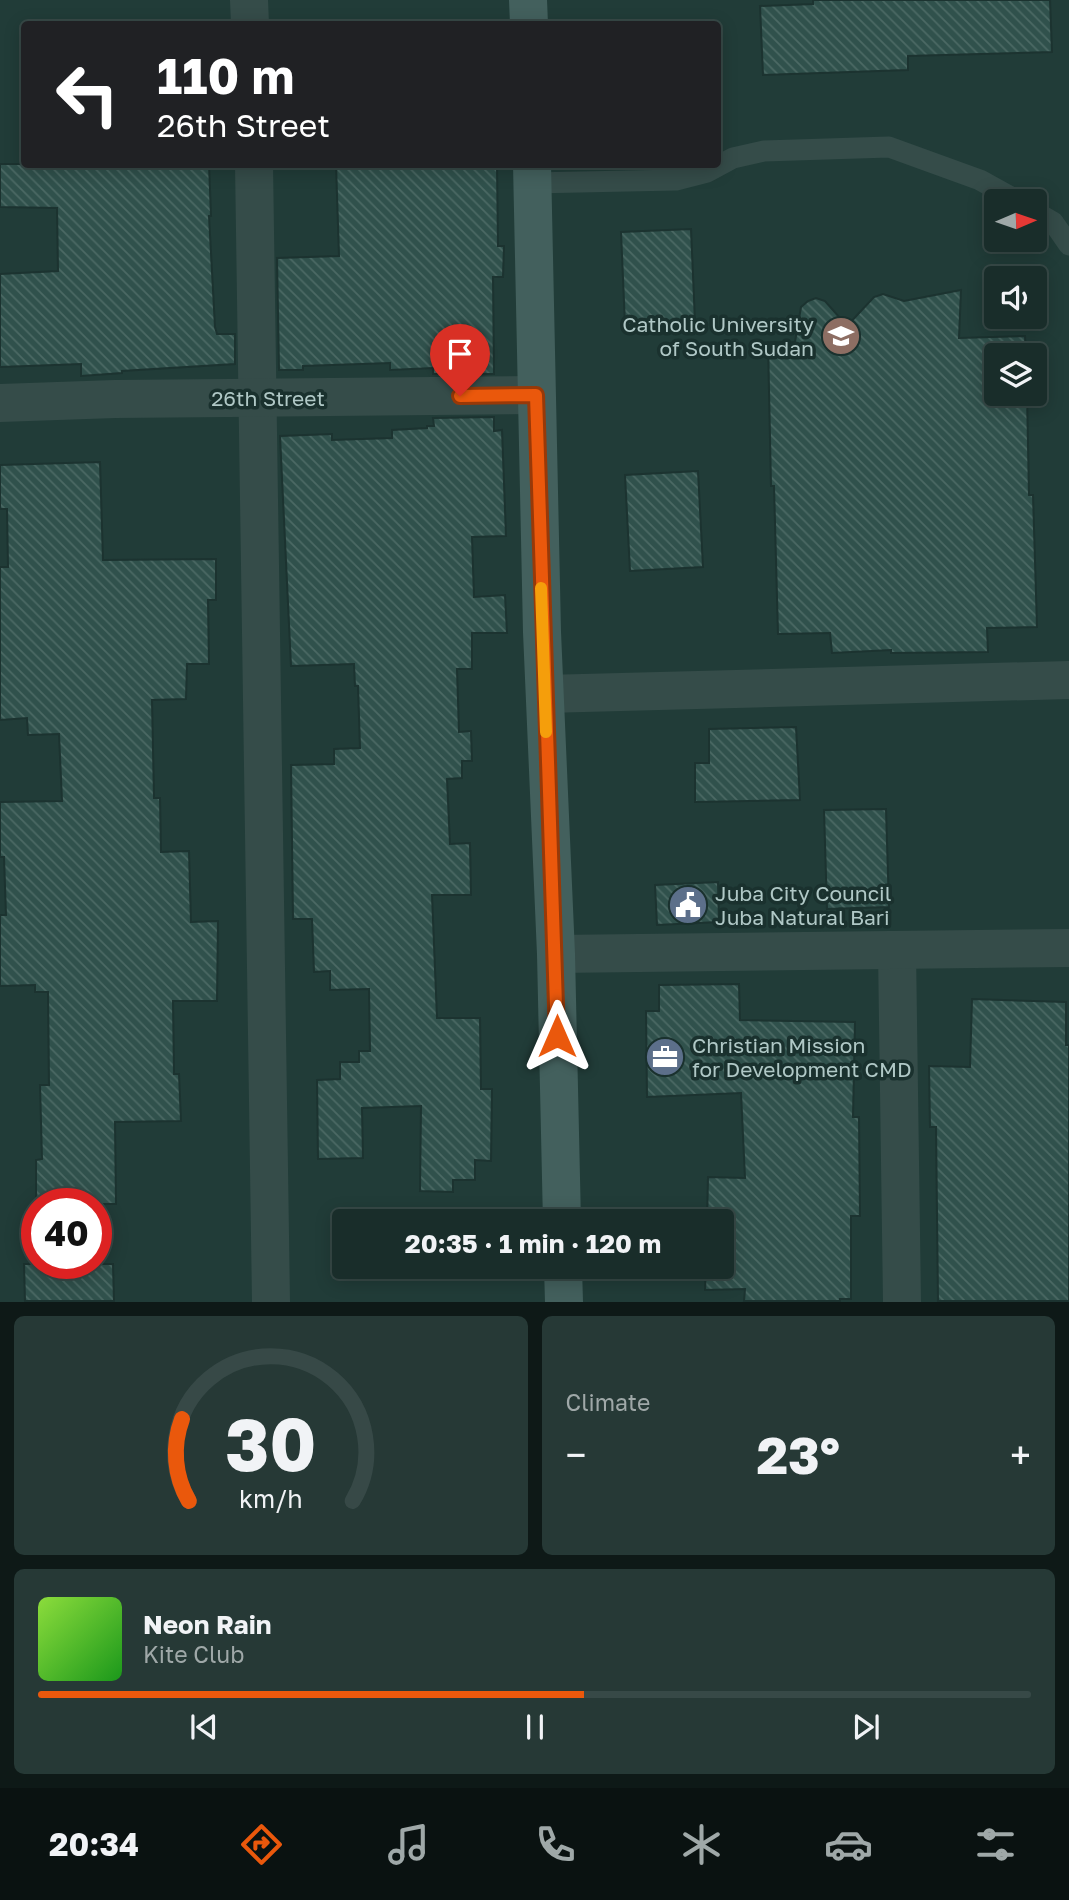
<!DOCTYPE html>
<meta charset="utf-8">
<style>
:root{--surface:#192d2a;--page:#263936;--text:#f1f3f6;--muted:#9fa8a8;--line:#374947;--accent:#ea580c}
body{margin:0;font-family:"Golos Text",sans-serif;background:var(--page);color:var(--text);height:100vh;display:flex;flex-direction:column;font-size:26px;white-space:nowrap}
*{box-sizing:border-box;margin:0}
p{font-size:23px;color:var(--muted)}
.icon{flex:none;width:38px;height:38px;fill:none;stroke:currentColor;stroke-width:2;stroke-linecap:round;stroke-linejoin:round}
.map{position:relative;height:1302px;overflow:hidden}
.sheet{display:flex;flex-direction:column;gap:14px;padding:14px;background:#0e1917;flex:1}
.sheet>*{flex:none}
.top-card{position:absolute;left:21px;top:21px;width:700px;height:147px;border-radius:7px;box-shadow:0 4px 18px #0003,0 0 0 2px var(--line);background:#202124;color:#fff;overflow:hidden}
.needle{width:46px;rotate:88deg}
.buttons{position:absolute;left:984px;top:189px;display:grid;gap:14px}
.buttons a{display:grid;place-items:center;width:63px;height:63px;border-radius:7px;background:var(--surface);box-shadow:0 4px 18px #0003,0 0 0 2px var(--line);font-size:35px}
.speed{position:absolute;left:21px;top:1188px;display:flex;gap:14px;font-size:35px;font-weight:700;text-align:center}
.speed>*{display:grid;place-content:center;width:91px;height:91px;border-radius:50%;background:var(--surface);box-shadow:0 4px 18px #0003,0 0 0 2px var(--line);line-height:1}
.speed .limit{border:10px solid #d22;background:#fff;color:#111}
.pin{position:absolute;display:grid;place-items:center;width:60px;height:60px;color:#fff;margin:-72px -30px;border-radius:50% 50% 50% 0;rotate:-45deg;box-shadow:0 0 7px #0007}
.pin .icon{rotate:45deg}
.me{position:absolute;width:77px;margin:-38px;rotate:0deg;stroke-linejoin:round;filter:drop-shadow(0 0 5px #0008)}
.turn{display:flex;align-items:center;gap:24px;height:147px;padding:0 21px;font-size:32px}
.turn .icon{width:91px;height:91px;stroke-width:2.5}
.turn b{display:block;font-size:49px;line-height:60px}
.big{font-size:52px;font-weight:700;line-height:1.1}
.sheet .tile{flex:1;display:flex;flex-direction:column;justify-content:center;gap:10px;min-width:0;padding:0 24px;border-radius:10px;background:var(--page)}
.sheet .dial{align-items:center;gap:0}
.dial svg{height:182px;overflow:visible;fill:none;stroke:var(--line);stroke-width:7;stroke-linecap:round;text-anchor:middle}
.dial text{fill:var(--text);stroke:none}
.song{display:flex;align-items:center;gap:21px}
.cover{width:84px;height:84px;border-radius:10px;background:linear-gradient(135deg,hsl(90 70% 55%),hsl(120 70% 35%))}
.played{height:7px;border-radius:4px;background:linear-gradient(90deg,var(--accent) 55%,var(--line) 55%)}
.keys{display:flex;justify-content:space-around;direction:ltr}
.heat{display:flex;justify-content:space-between;align-items:center;font-size:38px;direction:ltr}
.sheet .tiles{flex:1;display:grid;gap:14px;grid-template-columns:1fr 1fr}
.tile:last-child{grid-column:span 2}
.trip{position:absolute;left:332px;top:1209px;width:402px;height:70px;border-radius:7px;background:var(--surface);box-shadow:0 4px 18px #0003,0 0 0 2px var(--line);font-weight:700;line-height:70px;text-align:center}
.tab-bar{display:flex;height:112px;justify-content:space-around;align-items:center;background:#0a1211;color:var(--muted)}
.tab-bar .icon{width:49px;height:49px}
.tab-bar .current{color:var(--accent)}
.tab-bar b{font-size:32px;color:var(--text)}
.map>svg:first-child{display:block}
</style>
<div class="map">
<svg width="1069" height="1302" viewBox="0 0 1069 1302">
<defs>
<pattern id="building-back-hatch" width="6" height="6" patternUnits="userSpaceOnUse" patternTransform="scale(1.75)"><rect width="6" height="6" fill="#30514c"/><path d="M-1 5l2 2M0 0l6 6M5-1l2 2" fill="none" stroke="#4b6964"/></pattern>
</defs>
<rect width="100%" height="100%" fill="#213c38"/>
<g fill="url(#building-back-hatch)" stroke="#1c3330" stroke-width="2">
<path d="M 813,0 L 1050,0 L 1052,52 L 908,56 L 908,70 L 763,75 L 760,6 L 813,4 Z"/>
<path d="M 0,164 L 209,164 L 211,216 L 209,216 L 215,327 L 217,334 L 235,334 L 235,364 L 122,371 L 122,373 L 81,376 L 81,364 L 0,367 L 0,274 L 58,271 L 57,208 L 0,207 Z"/>
<path d="M 336,164 L 497,164 L 498,246 L 504,246 L 503,277 L 493,277 L 494,374 L 433,374 L 433,368 L 390,370 L 390,363 L 303,366 L 303,370 L 279,370 L 277,258 L 339,256 Z"/>
<path d="M 691,229 L 695,322 L 625,325 L 621,232 Z"/>
<path d="M 961,290 L 959,338 L 1025,336 L 1026,355 L 996,355 L 996,394 L 1027,394 L 1029,495 L 1033,495 L 1037,627 L 987,628 L 988,652 L 891,653 L 891,650 L 832,653 L 830,633 L 778,634 L 774,486 L 771,486 L 768,342 L 795,342 L 801,307 L 808,301 L 816,298 L 825,301 L 847,326 L 874,297 L 883,294 L 904,301 Z"/>
<path d="M 494,417 L 494,431 L 502,430 L 506,536 L 472,537 L 474,597 L 505,595 L 507,633 L 472,633 L 472,669 L 457,669 L 459,732 L 471,731 L 472,761 L 462,761 L 462,778 L 447,779 L 450,844 L 470,843 L 471,895 L 432,895 L 437,1018 L 480,1018 L 481,1089 L 492,1089 L 491,1161 L 475,1160 L 475,1180 L 453,1180 L 453,1192 L 420,1191 L 421,1106 L 362,1108 L 363,1158 L 318,1159 L 317,1080 L 340,1079 L 340,1062 L 359,1062 L 359,1051 L 370,1051 L 369,989 L 330,990 L 330,971 L 314,972 L 312,919 L 293,919 L 291,765 L 334,764 L 334,749 L 360,748 L 358,686 L 355,686 L 354,664 L 291,666 L 280,436 L 332,434 L 332,440 L 392,438 L 392,430 L 427,428 L 427,426 L 434,426 L 433,418 Z"/>
<path d="M 100,462 L 103,560 L 216,559 L 216,600 L 208,600 L 209,664 L 187,664 L 186,699 L 152,700 L 154,798 L 160,798 L 161,852 L 189,851 L 191,922 L 218,921 L 217,1001 L 173,1001 L 174,1074 L 179,1074 L 181,1121 L 115,1122 L 116,1204 L 36,1204 L 36,1160 L 42,1159 L 40,1085 L 49,1085 L 48,992 L 35,992 L 35,985 L 0,986 L 0,915 L 6,915 L 4,857 L 0,857 L 0,802 L 62,801 L 59,734 L 28,735 L 27,718 L 0,720 L 0,567 L 8,567 L 7,509 L 0,509 L 0,465 Z"/>
<path d="M 698,471 L 703,567 L 630,571 L 625,475 Z"/>
<path d="M 796,727 L 800,800 L 695,802 L 695,763 L 709,763 L 709,729 Z"/>
<path d="M 886,809 L 889,907 L 827,909 L 824,810 Z"/>
<path d="M 718,882 L 719,922 L 657,925 L 655,885 Z"/>
<path d="M 739,984 L 740,1020 L 855,1022 L 853,1117 L 859,1117 L 860,1216 L 851,1216 L 851,1299 L 840,1299 L 840,1301 L 744,1301 L 745,1289 L 705,1290 L 706,1267 L 723,1267 L 723,1222 L 707,1222 L 708,1177 L 745,1178 L 741,1093 L 647,1097 L 646,1011 L 659,1011 L 659,985 Z"/>
<path d="M 972,999 L 1066,1002 L 1066,1045 L 1069,1045 L 1069,1301 L 938,1301 L 936,1127 L 930,1127 L 929,1066 L 970,1067 Z"/>
<path d="M 24,1264 L 113,1264 L 114,1301 L 25,1301 Z"/>
</g>
<g fill="none" stroke-linecap="round" stroke-linejoin="round">
<g stroke="#354c49" stroke-width="21">
<path d="M 532,183 L 676,180 L 707,172 L 733,158 L 764,151 L 889,147 L 980,180 L 1018,201"/>
<path d="M 1034,211 L 1053,222 L 1069,245"/>
</g>
<g stroke="#354c49" stroke-width="38">
<path d="M 249,0 L 250,24"/>
<path d="M 254,164 L 271,1302"/>
<path d="M 0,403 L 115,399 L 536,395"/>
<path d="M 545,694 L 1069,680"/>
<path d="M 897,950 L 902,1302"/>
<path d="M 556,954 L 1069,948"/>
</g>
<g stroke="#43605d" stroke-width="38">
<path d="M 528,0 L 529,24"/>
<path d="M 532,164 L 542,632 L 556,954 L 562,1222"/>
<path d="M 563,1267 L 564,1302"/>
</g>
</g>
<g fill="none" stroke-linecap="round" stroke-linejoin="round">
<g stroke="#983908" stroke-width="18">
<path id="route" d="M 460,396 L 536,395 L 557,1036"/>
</g>
<use href="#route" stroke="#ea580c" stroke-width="12"/>
<path stroke="#f59e0b" stroke-width="12" d="M 541,588 L 546,732"/>
</g>
<defs>
<g id="university-disc" transform="scale(2.0125)"><circle r="9.5" fill="#8d6e63" stroke="#1a312e"/><path d="M0-5L7-2L0 1L-7-2ZM-4 1L0 2.5L4 1V4Q0 6-4 4Z" fill="#fff"/></g>
<g id="civic-disc" transform="scale(2.0125)"><circle r="9.5" fill="#5c6f8a" stroke="#1a312e"/><path d="M-.6-6.5H3V-4.5H.6V-3L4-1V1h2V6H-6V1h2V-1L-.6-3ZM-1.2 2.5V6h2.4V2.5Z" fill="#fff"/></g>
<g id="office-disc" transform="scale(2.0125)"><circle r="9.5" fill="#5c6f8a" stroke="#1a312e"/><path d="M-6-3h4V-5.5h4V-3h4V5H-6ZM-1-4.5V-3h2v-1.5ZM-6 0V1H6V0Z" fill="#fff"/></g>
</defs>
<g fill-rule="evenodd">
<use href="#university-disc" x="841" y="336"/>
<use href="#civic-disc" x="688" y="905"/>
<use href="#office-disc" x="665" y="1057"/>
</g>
<g text-anchor="middle" dominant-baseline="central" stroke-width="7" stroke-linejoin="round" paint-order="stroke">
<g font-size="21" fill="#b0c8c6" stroke="#1a312e" text-anchor="start">
<text x="814" y="324" text-anchor="end">Catholic University<tspan x="814" dy="24">of South Sudan</tspan></text>
<text x="715" y="893">Juba City Council<tspan x="715" dy="24">Juba Natural Bari</tspan></text>
<text x="692" y="1045">Christian Mission<tspan x="692" dy="24">for Development CMD</tspan></text>
</g>
<g font-size="21" fill="#b0c8c6" stroke="#1a312e">
<text x="268" y="398">26th Street</text>
</g>
</g>
</svg>
<div class="buttons">
<a><svg class="needle" viewBox="-14 -14 28 28"><path d="M0-13l5 13h-10z" fill="#e53935"/><path d="M0 13l5-13h-10z" fill="#9fa8a8"/></svg></a>
<a><svg class="icon" aria-label="sound" viewBox="0 0 24 24"><path d="M4 9h4l5-4v14l-5-4H4zM17 9q2 3 0 6"/></svg></a>
<a><svg class="icon" aria-label="layers" viewBox="0 0 24 24"><path d="M12 4l9 5-9 5-9-5zM3 14l9 5 9-5"/></svg></a>
</div>
<div class="speed"><div class="limit">40</div></div>
<div class="pin" style="left:460px;top:396px;background:#d93025"><svg class="icon" aria-label="arrive" viewBox="0 0 24 24"><path d="M6 21V4h12l-3 4 3 4H6"/></svg></div>
<svg class="me" style="left:557px;top:1036px" viewBox="-20 -20 40 40"><path d="M0-17L14 15 0 8-14 15z" fill="#ea580c" stroke="#fff" stroke-width="4"/></svg>
<div class="trip">20:35 · 1 min · 120 m</div>
<div class="top-card">
<div class="turn"><svg class="icon" aria-label="left" viewBox="0 0 24 24"><path d="M17 20v-9H6M10 6l-5 5 5 5"/></svg><div><b>110 m</b>26th Street</div></div>
</div>
</div>
<section class="sheet">
<div class="tiles">
<div class="tile dial"><svg viewBox="0 0 100 80">
<path d="M14 69A42 42 0 1 1 86 69"/>
<path d="M14 69A42 42 0 0 1 11 33" stroke="#ea580c"/>
<text x="50" y="56" font-size="32" font-weight="700">30</text>
<text x="50" y="72" font-size="11">km/h</text>
</svg></div>
<div class="tile"><p>Climate</p>
<div class="heat"><a>−</a><b class="big">23°</b><a>+</a></div>
</div>
<div class="tile">
<div class="song"><i class="cover"></i><div><b>Neon Rain</b><p>Kite Club</p></div></div>
<div class="played"></div>
<div class="keys"><svg class="icon" aria-label="previous" viewBox="0 0 24 24"><path d="M18 5L8 12l10 7zM5 5v14"/></svg><svg class="icon" aria-label="pause" viewBox="0 0 24 24"><path d="M8 5v14M16 5v14"/></svg><svg class="icon" aria-label="next" viewBox="0 0 24 24"><path d="M6 5l10 7-10 7zM19 5v14"/></svg></div>
</div>
</div>
</section>
<nav class="tab-bar">
<b>20:34</b>
<svg class="icon current" aria-label="directions" viewBox="0 0 24 24"><path d="M12 3l9 9-9 9-9-9zM9 14v-3h6M13 9l2 2-2 2"/></svg>
<svg class="icon" aria-label="music" viewBox="0 0 24 24"><path d="M9 18V5l10-2v13"/><circle cx="6" cy="18" r="3"/><circle cx="16" cy="16" r="3"/></svg>
<svg class="icon" aria-label="phone" viewBox="0 0 24 24"><path d="M5 4h4l2 5-3 2q2 4 5 5l2-3 5 2v4C11 20 4 13 5 4z"/></svg>
<svg class="icon" aria-label="climate" viewBox="0 0 24 24"><path d="M12 3v18M4 7l16 10M4 17L20 7"/></svg>
<svg class="icon" aria-label="car" viewBox="0 0 24 24"><path d="M5 17H2v-5l4-1 3-4h7l3 4 3 1v5h-3M9 17h6M6 11h13"/><circle cx="7" cy="17" r="2"/><circle cx="17" cy="17" r="2"/></svg>
<svg class="icon" aria-label="filters" viewBox="0 0 24 24"><path d="M4 7h16M4 17h16"/><circle cx="9" cy="7" r="2"/><circle cx="15" cy="17" r="2"/></svg>
</nav>
